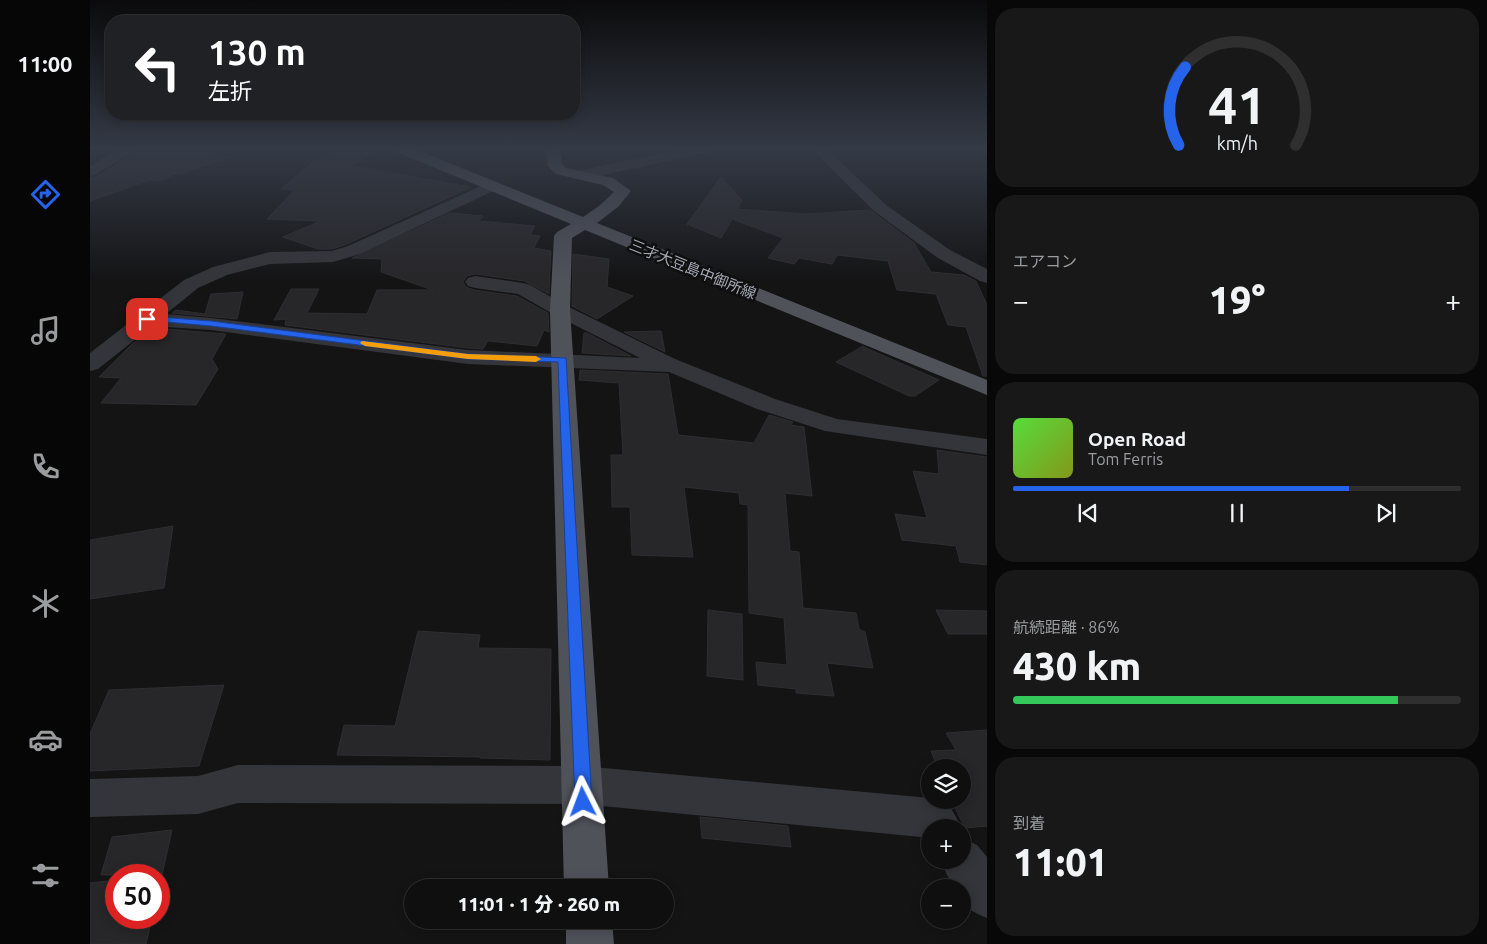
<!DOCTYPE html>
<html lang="ja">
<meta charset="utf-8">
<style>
:root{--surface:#0f0f10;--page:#181819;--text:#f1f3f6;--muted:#9b9c9f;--line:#2f2f30;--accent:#2563eb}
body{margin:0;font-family:Ubuntu,"Noto Sans JP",sans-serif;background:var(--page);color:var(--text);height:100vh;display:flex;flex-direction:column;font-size:19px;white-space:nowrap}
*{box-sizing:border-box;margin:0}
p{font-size:16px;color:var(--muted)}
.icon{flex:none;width:28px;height:28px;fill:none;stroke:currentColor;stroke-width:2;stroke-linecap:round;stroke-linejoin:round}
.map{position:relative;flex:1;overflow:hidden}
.panel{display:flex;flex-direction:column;gap:8px;padding:8px;background:#080809;width:500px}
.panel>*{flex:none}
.hud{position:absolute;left:15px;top:15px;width:475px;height:105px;border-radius:20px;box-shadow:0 2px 12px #0003,0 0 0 1px var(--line);background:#202124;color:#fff;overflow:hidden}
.controls{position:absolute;left:831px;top:759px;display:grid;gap:10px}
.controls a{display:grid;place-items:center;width:50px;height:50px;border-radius:50%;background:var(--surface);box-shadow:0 2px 12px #0003,0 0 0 1px var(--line);font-size:25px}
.speed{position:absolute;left:15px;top:864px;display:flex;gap:10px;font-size:25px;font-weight:700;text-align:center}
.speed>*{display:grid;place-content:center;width:65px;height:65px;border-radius:50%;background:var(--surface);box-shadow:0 2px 12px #0003,0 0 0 1px var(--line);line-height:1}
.speed .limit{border:8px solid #d22;background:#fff;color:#111}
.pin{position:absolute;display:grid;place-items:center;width:42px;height:42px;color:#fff;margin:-21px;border-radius:10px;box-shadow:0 2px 8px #0006}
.me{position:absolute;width:55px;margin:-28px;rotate:357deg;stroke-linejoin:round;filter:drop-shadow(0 0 4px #0008)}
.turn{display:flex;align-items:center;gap:18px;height:105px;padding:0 20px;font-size:22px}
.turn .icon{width:65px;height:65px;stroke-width:2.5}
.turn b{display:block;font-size:35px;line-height:42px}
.big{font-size:38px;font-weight:800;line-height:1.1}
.panel .widget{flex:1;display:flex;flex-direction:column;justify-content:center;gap:8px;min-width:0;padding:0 18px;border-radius:20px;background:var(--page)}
.panel .dial{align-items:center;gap:0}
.dial svg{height:130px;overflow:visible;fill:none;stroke:var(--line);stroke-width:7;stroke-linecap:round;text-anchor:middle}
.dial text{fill:var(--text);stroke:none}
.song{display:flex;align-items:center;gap:15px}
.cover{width:60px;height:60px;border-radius:8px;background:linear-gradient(135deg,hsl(110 70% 55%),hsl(70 70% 35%))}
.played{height:5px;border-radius:2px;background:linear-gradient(90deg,var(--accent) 75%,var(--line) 75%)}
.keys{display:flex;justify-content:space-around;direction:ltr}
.heat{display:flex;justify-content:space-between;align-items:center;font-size:28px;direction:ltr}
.charge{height:8px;border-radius:4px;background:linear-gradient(90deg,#34c759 86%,var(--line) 0)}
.trip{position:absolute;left:314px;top:879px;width:270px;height:50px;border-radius:25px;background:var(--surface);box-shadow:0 2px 12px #0003,0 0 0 1px var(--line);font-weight:800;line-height:50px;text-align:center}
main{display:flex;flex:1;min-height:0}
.tab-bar{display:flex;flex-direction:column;width:90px;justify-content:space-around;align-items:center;background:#060606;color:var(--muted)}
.tab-bar .icon{width:35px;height:35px}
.tab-bar .current{color:var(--accent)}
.tab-bar b{font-size:22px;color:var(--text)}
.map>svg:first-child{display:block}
</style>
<main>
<nav class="tab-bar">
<b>11:00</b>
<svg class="icon current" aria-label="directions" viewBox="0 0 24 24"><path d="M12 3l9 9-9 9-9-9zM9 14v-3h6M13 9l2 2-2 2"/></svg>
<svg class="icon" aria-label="music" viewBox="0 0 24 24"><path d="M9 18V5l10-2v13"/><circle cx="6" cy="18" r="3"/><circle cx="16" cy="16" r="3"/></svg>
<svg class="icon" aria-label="phone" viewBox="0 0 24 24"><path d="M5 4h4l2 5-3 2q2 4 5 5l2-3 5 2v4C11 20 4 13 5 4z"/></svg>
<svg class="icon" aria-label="climate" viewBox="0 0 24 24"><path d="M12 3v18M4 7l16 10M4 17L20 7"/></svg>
<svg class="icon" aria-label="car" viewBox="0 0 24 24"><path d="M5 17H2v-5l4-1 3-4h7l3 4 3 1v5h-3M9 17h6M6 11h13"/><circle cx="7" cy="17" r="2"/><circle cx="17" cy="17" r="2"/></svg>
<svg class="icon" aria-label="filters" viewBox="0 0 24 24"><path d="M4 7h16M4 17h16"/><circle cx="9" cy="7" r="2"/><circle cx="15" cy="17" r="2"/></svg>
</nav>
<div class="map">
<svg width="897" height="944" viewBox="0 0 897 944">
<rect width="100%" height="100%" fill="#141415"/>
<g fill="#272629" stroke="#2e2d31">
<path d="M 51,148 L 121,148 L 116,153 L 141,156 L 90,174 L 84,174 L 70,181 L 59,180 L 0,201 L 0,178 L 6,177 L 29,163 Z"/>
<path d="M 247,149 L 283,153 L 261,166 L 381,187 L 257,244 L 242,249 L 228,249 L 193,237 L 231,221 L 177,219 L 205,190 L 191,189 L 222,163 Z"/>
<path d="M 631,177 L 652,200 L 647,209 L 716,214 L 780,210 L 824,243 L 841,272 L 874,275 L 886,281 L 897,305 L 897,376 L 893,376 L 876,327 L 858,325 L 846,294 L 807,290 L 798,261 L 747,255 L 742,264 L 709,258 L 704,264 L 678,258 L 693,238 L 642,219 L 631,238 L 597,224 Z"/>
<path d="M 360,213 L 393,216 L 389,221 L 445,226 L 440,235 L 450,236 L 444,248 L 461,251 L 459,294 L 434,281 L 385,274 L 377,276 L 373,282 L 376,287 L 384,290 L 427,296 L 458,313 L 459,332 L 454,330 L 447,346 L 398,341 L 393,349 L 378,348 L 195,325 L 196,319 L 184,320 L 201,289 L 229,289 L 217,313 L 277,314 L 287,290 L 343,290 L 291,272 L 292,259 L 262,258 Z"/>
<path d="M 483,254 L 519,259 L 517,287 L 543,296 L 507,319 L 482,306 Z"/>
<path d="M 153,292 L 147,319 L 82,313 L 86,310 L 115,314 L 121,294 Z"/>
<path d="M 63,328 L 136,334 L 122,359 L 128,369 L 106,405 L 11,403 L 31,378 L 9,377 L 42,344 Z"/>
<path d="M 571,331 L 575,352 L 534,332 Z"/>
<path d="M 494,333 L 497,333 L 541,356 L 492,353 Z"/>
<path d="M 773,346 L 776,348 L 849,380 L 825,396 L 819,396 L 746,362 Z"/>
<path d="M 490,370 L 578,374 L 588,435 L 664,443 L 679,415 L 703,422 L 701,425 L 714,427 L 722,496 L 695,493 L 700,551 L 709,552 L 713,608 L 766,613 L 769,629 L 775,632 L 783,668 L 737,663 L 744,696 L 706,693 L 706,689 L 668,685 L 666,662 L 697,665 L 694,618 L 659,613 L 658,505 L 650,504 L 649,493 L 594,487 L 603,557 L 542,555 L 540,507 L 522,507 L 521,455 L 533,455 L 529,383 L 489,380 Z"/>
<path d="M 847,450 L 897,457 L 897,565 L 870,562 L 866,546 L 812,540 L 805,514 L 837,518 L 823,471 L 849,474 Z"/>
<path d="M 83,526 L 74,588 L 0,599 L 0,540 Z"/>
<path d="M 618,610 L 652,614 L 653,680 L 617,676 Z"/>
<path d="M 846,610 L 897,611 L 897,634 L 858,634 Z"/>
<path d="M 328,631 L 390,635 L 388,648 L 461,649 L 460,760 L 390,758 L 390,757 L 247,755 L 254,725 L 305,726 Z"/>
<path d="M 134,685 L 109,766 L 0,771 L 0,734 L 19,690 Z"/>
<path d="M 897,730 L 897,826 L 875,828 L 861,800 L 872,800 L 872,768 L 848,768 L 841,751 L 866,750 L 856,733 Z"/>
<path d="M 610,817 L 698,826 L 701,847 L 612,838 Z"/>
<path d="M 82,830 L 72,875 L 11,875 L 22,837 Z"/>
<path d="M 26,880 L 26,918 L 62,918 L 56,944 L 0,944 L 0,883 Z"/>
</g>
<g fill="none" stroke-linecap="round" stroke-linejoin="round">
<g fill="#34353a" fill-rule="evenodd">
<path d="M 31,148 L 49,148 L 5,175 L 0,176 L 0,166 Z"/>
<path d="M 597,148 L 625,148 L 618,152 L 491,180 L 486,178 L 483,175 L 486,172 L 491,170 Z"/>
<path d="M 721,148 L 736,148 L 796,205 L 860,250 L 897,269 L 897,283 L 890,281 L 848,258 L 784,211 Z"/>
<path d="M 400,182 L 405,184 L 408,187 L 405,190 L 270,254 L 243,262 L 180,264 L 137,275 L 108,288 L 76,314 L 121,318 L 378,350 L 550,358 L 463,314 L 428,294 L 385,288 L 378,286 L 375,282 L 378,278 L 385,276 L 433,283 L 440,285 L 477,306 L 585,359 L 685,399 L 747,419 L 897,439 L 897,455 L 735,431 L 667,409 L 579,372 L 378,364 L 121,330 L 62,326 L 8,369 L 0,371 L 0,353 L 94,280 L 123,267 L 180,252 L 242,251 L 258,246 Z"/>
<path d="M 148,765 L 492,766 L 840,798 L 840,800 C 859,800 864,811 871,828 L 840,828 L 840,845 L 835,843 L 831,837 L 492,804 L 148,803 L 108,814 L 0,817 L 0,779 L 108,776 Z"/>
<path d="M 872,838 L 887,845 L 897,857 L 897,918 C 880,911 872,907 872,888 L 865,888 L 857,875 L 850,860 L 872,860 Z"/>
</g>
<g fill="#50525a" fill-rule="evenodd">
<path d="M 302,148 L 322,148 L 493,217 L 509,206 L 524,192 L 513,185 L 466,174 L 458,166 L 456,148 L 470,148 L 472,164 L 476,168 L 523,178 L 541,191 L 528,207 L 507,223 L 897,380 L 897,395 L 495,230 L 482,238 L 480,310 L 519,888 L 474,888 L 460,310 L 464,236 L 467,232 L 481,224 L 304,151 Z"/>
<path d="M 476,920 L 522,920 L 524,944 L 476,944 Z"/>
</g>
</g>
<linearGradient id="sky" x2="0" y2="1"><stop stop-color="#0b0b0c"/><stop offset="0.53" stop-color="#343a46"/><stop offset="1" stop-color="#343a46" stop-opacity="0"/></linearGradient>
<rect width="897" height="280" fill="url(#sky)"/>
<path fill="#2563eb" stroke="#184099" d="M 57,316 L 121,321 L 378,354 L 476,358 L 502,802 L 499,807 L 493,810 L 487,807 L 485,802 L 468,362 L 378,359 L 121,326 L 54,320 L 52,319 Z"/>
<path fill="#f59e0b" d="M 272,341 L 378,354 L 446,356 L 451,359 L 446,362 L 378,359 L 275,346 L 270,343 Z"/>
<g text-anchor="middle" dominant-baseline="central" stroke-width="5" stroke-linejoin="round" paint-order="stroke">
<g font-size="15" fill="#a5a9b6" stroke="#0f0f10">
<text transform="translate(603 269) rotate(22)">三才大豆島中御所線</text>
</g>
</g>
</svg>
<div class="controls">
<a><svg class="icon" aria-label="layers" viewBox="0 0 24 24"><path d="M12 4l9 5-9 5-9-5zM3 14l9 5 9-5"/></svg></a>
<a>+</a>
<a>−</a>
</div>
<div class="speed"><div class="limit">50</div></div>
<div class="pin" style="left:57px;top:319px;background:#d93025"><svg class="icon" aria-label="arrive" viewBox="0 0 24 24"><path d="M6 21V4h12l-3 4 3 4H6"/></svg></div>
<svg class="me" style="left:493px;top:802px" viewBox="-20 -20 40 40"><path d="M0-17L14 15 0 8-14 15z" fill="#2563eb" stroke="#fff" stroke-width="4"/></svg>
<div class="trip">11:01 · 1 分 · 260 m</div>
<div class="hud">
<div class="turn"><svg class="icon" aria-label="left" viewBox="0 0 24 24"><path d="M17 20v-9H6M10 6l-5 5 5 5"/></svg><div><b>130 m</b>左折</div></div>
</div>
</div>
<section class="panel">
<div class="widget dial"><svg viewBox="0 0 100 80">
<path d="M14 69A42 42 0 1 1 86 69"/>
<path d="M14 69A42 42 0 0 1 18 21" stroke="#2563eb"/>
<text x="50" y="56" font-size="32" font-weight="700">41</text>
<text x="50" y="72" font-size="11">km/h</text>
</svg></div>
<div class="widget"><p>エアコン</p>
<div class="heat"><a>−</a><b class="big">19°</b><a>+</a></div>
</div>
<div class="widget">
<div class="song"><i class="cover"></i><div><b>Open Road</b><p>Tom Ferris</p></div></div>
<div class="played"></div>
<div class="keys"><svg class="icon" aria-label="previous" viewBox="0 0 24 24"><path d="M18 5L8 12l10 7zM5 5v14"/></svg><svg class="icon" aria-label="pause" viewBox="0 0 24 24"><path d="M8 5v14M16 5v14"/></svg><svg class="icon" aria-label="next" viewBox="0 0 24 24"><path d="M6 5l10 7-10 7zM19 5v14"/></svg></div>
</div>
<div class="widget"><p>航続距離 · 86%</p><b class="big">430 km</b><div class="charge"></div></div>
<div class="widget"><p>到着</p><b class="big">11:01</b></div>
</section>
</main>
